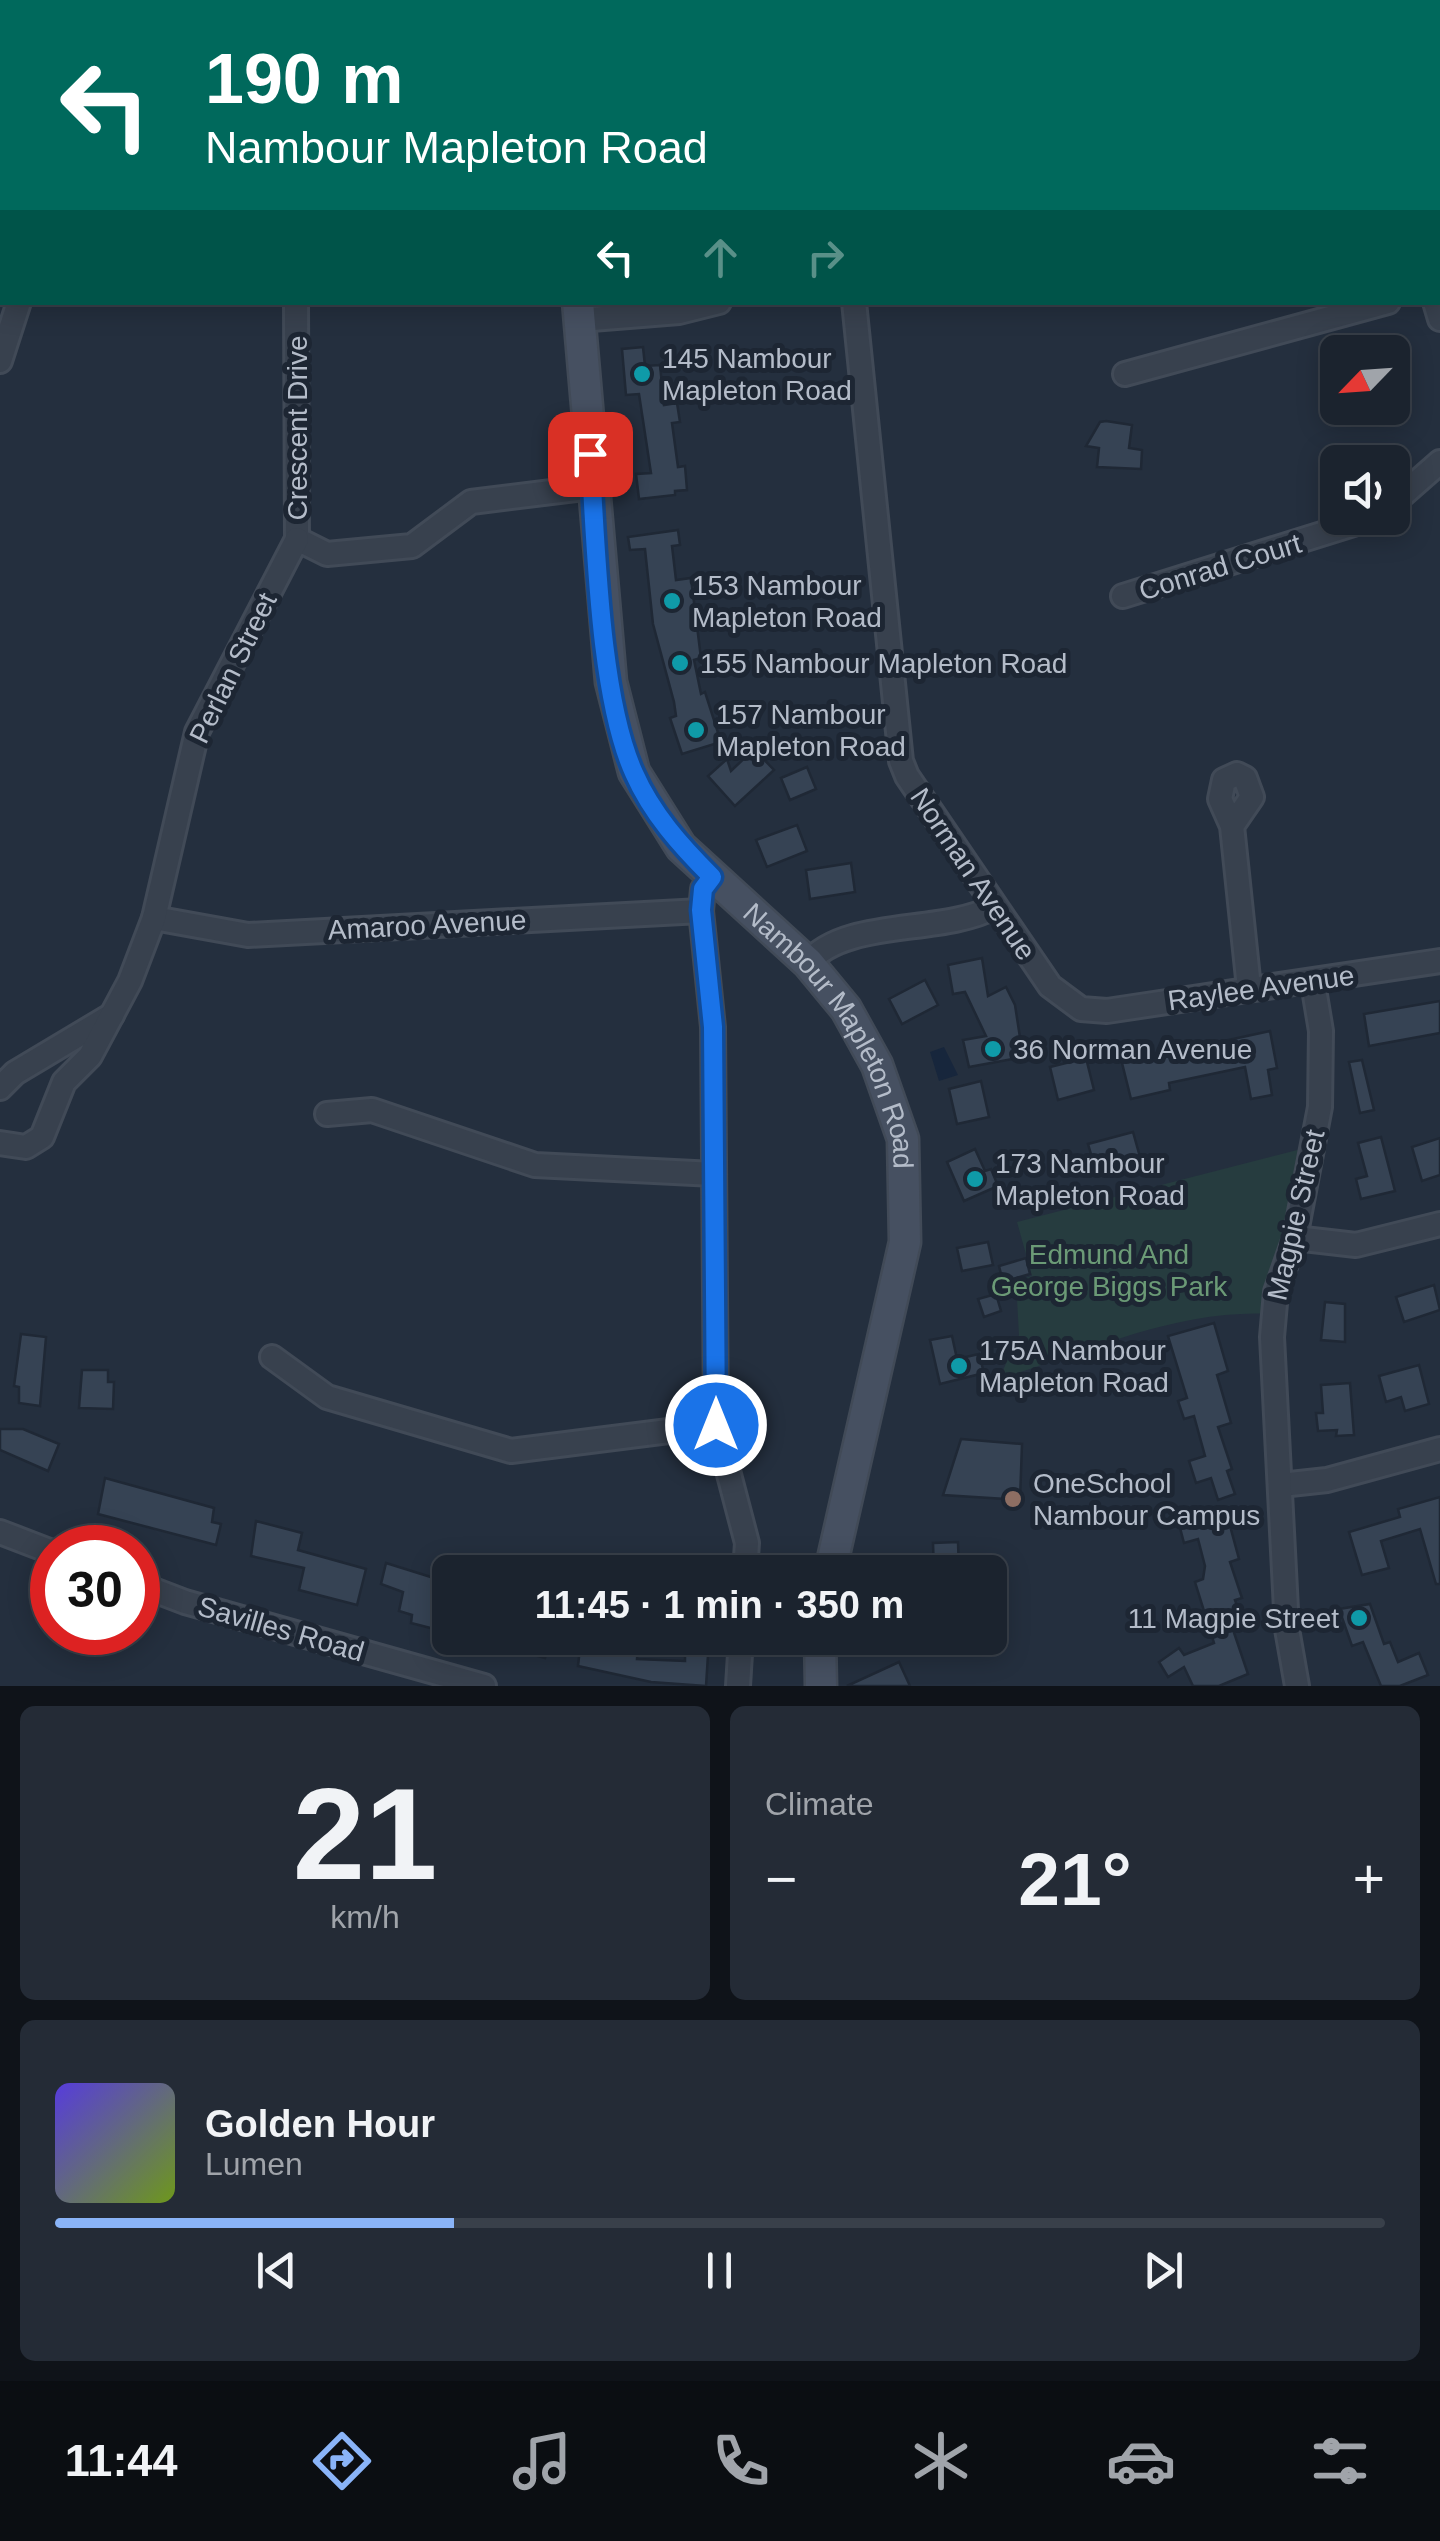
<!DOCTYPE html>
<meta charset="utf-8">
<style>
:root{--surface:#1b232e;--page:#242b36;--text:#f1f3f6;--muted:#a0a4aa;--line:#39404a;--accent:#8ab4f8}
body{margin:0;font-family:Arial,sans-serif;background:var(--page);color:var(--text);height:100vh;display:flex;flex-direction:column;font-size:38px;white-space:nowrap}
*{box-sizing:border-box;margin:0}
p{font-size:32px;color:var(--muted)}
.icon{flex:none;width:55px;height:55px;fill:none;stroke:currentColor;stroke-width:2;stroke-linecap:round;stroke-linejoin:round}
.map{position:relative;height:1686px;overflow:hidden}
.panel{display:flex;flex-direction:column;gap:20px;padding:20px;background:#0f1319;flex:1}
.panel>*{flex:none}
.guide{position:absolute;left:0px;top:0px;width:1440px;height:305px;box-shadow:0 5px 25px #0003,0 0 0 2px var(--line);background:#00695c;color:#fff;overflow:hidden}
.needle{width:65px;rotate:245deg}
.tools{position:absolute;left:1320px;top:335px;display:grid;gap:20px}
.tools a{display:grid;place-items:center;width:90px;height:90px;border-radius:15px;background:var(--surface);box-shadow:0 5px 25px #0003,0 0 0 2px var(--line);font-size:50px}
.speed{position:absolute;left:30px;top:1525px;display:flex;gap:20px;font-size:50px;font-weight:700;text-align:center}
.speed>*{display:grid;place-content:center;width:130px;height:130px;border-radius:50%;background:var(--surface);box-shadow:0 5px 25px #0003,0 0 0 2px var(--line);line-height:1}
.speed .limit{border:15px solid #d22;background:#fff;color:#111}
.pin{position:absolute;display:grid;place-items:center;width:85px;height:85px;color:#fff;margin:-42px;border-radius:20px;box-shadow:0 5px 15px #0006}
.me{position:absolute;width:110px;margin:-55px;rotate:0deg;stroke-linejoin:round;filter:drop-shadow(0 0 8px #0008)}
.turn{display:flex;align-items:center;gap:35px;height:210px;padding:0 40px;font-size:45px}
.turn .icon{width:130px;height:130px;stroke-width:2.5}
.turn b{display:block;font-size:70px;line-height:85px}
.lanes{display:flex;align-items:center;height:95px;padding:0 40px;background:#0003;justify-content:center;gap:50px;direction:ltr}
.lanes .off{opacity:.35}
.big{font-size:75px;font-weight:800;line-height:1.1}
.panel .card{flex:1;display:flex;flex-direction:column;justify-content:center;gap:15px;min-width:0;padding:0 35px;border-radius:15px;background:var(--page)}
.panel .dial{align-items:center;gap:0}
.dial b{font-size:130px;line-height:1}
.song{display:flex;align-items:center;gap:30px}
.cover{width:120px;height:120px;border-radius:15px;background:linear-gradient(135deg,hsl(250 70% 55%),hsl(80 70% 35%))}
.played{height:10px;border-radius:5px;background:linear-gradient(90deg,var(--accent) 30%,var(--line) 30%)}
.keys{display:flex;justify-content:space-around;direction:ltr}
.heat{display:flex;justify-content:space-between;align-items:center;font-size:55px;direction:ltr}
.panel .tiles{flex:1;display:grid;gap:20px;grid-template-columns:1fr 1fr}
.card:last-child{grid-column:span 2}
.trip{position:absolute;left:432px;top:1555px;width:575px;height:100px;border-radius:15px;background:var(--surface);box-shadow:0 5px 25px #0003,0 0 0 2px var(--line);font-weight:800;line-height:100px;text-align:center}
.dock{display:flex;height:160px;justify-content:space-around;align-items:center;background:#0b0e12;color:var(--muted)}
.dock .icon{width:70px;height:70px}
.dock .current{color:var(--accent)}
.dock b{font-size:45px;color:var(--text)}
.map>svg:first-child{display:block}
</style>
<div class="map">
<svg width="1440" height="1686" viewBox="0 0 1440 1686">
<rect width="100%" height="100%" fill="#242f3e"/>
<path fill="#263c3f" d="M 1313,1146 L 1274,1314 C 1179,1308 1089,1351 999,1379 L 1019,1335 L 1016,1281 L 1032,1276 L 1017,1222 Z"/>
<path fill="#17263c" d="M 944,1047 L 958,1075 L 939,1081 L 930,1052 Z"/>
<g fill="#364354" stroke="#1f2835" stroke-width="2.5">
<path d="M 643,347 L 645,366 L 660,365 L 664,405 L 677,403 L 680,422 L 672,423 L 678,467 L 685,466 L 687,490 L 675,491 L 675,495 L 639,499 L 636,474 L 651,473 L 639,394 L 626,395 L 622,349 Z"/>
<path d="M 1106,421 L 1132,425 L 1129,448 L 1142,450 L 1141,469 L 1097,467 L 1099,448 L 1086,446 L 1100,422 Z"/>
<path d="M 678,530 L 680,545 L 672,546 L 676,580 L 691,578 L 701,658 L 694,660 L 701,694 L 705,692 L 721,742 L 682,754 L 670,718 L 676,716 L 674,702 L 653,624 L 645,549 L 630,550 L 628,537 Z"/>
<path d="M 754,749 L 774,770 L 735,806 L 708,776 L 727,759 L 731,771 Z"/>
<path d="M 807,767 L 816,789 L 790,800 L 781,778 Z"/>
<path d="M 797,825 L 807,851 L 767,867 L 756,840 Z"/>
<path d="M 851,863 L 855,892 L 810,899 L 806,870 Z"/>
<path d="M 982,958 L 988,996 L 1006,987 L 1015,1005 L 1023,1057 L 969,1067 L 963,1040 L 986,1036 L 965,992 L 953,994 L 948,965 Z"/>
<path d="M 925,980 L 938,1005 L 902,1024 L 889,999 Z"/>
<path d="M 1440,1001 L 1440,1033 L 1369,1046 L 1364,1014 Z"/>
<path d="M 1270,1031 L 1277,1068 L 1268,1070 L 1272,1095 L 1251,1099 L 1245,1067 L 1169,1083 L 1170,1090 L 1131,1099 L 1122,1063 Z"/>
<path d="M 1086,1058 L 1094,1090 L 1058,1100 L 1050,1067 Z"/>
<path d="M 1362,1060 L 1374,1110 L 1360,1113 L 1349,1062 Z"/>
<path d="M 981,1081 L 989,1117 L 957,1124 L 949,1089 Z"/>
<path d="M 1133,1132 L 1140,1157 L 1124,1162 L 1126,1169 L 1107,1175 L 1105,1169 L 1096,1171 L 1088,1144 Z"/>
<path d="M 1381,1137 L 1395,1191 L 1361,1199 L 1356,1179 L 1367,1176 L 1358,1143 Z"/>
<path d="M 1440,1138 L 1440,1175 L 1422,1181 L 1412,1147 Z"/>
<path d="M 975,1149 L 985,1171 L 991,1169 L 998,1186 L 964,1201 L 947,1162 Z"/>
<path d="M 988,1242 L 993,1265 L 962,1271 L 957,1248 Z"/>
<path d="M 1026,1258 L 1030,1274 L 1003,1282 L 999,1266 Z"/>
<path d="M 1434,1285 L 1440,1310 L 1404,1322 L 1396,1297 Z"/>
<path d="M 996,1294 L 1001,1311 L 984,1317 L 978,1299 Z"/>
<path d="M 1325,1302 L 1345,1304 L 1345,1342 L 1321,1340 Z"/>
<path d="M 1214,1323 L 1228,1371 L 1217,1375 L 1231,1423 L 1218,1427 L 1232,1469 L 1227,1471 L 1235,1494 L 1218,1500 L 1211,1478 L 1196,1483 L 1189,1461 L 1205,1456 L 1194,1416 L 1184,1419 L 1178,1401 L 1187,1398 L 1168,1336 Z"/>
<path d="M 21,1334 L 46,1337 L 40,1406 L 19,1403 L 19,1387 L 14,1386 Z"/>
<path d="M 952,1336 L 957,1359 L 979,1354 L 984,1373 L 940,1384 L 930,1340 Z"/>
<path d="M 1419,1365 L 1429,1404 L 1405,1411 L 1401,1397 L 1386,1402 L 1379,1376 Z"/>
<path d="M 82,1370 L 108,1370 L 108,1382 L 114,1382 L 113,1409 L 79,1408 Z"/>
<path d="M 1350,1383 L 1354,1435 L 1336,1436 L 1337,1430 L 1318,1431 L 1316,1413 L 1323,1413 L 1321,1385 Z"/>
<path d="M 0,1429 L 23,1429 L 59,1444 L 48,1471 L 0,1450 Z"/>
<path d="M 961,1439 L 1022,1444 L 1020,1500 L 943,1495 Z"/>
<path d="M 105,1478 L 214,1508 L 212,1522 L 221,1524 L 216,1545 L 98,1514 Z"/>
<path d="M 1440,1497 L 1440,1584 L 1436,1584 L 1420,1529 L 1381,1541 L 1389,1568 L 1362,1575 L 1349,1532 L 1400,1517 L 1398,1509 Z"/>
<path d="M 1226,1511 L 1239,1559 L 1230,1562 L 1242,1598 L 1235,1600 L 1239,1611 L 1228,1615 L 1248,1674 L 1219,1686 L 1193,1686 L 1184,1667 L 1168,1677 L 1159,1662 L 1179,1648 L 1184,1655 L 1214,1643 L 1195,1582 L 1203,1579 L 1205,1566 L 1198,1539 L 1184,1543 L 1179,1524 Z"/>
<path d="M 256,1521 L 302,1533 L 298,1550 L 366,1569 L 357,1605 L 299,1590 L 304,1568 L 251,1556 Z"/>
<path d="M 958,1542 L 959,1572 L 934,1572 L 933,1543 Z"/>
<path d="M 386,1563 L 450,1583 L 450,1633 L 411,1623 L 412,1615 L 399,1611 L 403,1592 L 381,1584 Z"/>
<path d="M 1370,1604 L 1384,1644 L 1390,1642 L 1398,1662 L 1419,1653 L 1428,1675 L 1400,1686 L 1381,1686 L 1363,1642 L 1352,1646 L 1339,1609 Z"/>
<path d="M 488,1638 L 550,1638 L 545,1658 L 488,1643 Z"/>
<path d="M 872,1638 L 925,1638 L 924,1653 L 872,1649 Z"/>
<path d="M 581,1639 L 638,1648 L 637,1659 L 685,1661 L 685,1653 L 708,1655 L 706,1686 L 651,1682 L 578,1666 Z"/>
<path d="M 899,1662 L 910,1686 L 847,1686 Z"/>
</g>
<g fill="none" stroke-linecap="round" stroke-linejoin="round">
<g stroke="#414a57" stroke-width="28">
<g id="street">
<path d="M 828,0 L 828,2"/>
<path d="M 528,2 L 538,0"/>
<path d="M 1438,27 L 1440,26"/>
<path d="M 296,302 L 297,539 L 327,554 L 412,546 L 471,502 L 592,487"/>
<path d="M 854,302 L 901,761 L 907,776 L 1050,986 L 1081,1009 L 1107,1011 L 1440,961"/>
<path d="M 1435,302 L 1440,319"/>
<path d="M 579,320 L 679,312 L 719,302"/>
<path d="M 0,361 L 19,302"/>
<path d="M 1125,374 L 1388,302"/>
<path d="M 1392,504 L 1440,462"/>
<path d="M 1123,596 L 1373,518"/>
<path d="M 1232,826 L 1252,797 L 1245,778 L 1237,774 L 1224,780 L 1220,799 L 1232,826 L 1249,988"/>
<path d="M 712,877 L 703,889 L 701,911 L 713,1027 L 716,1425 L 747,1543 L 745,1572"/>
<path d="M 154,918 L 248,935 L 701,911"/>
<path d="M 808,963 C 845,918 942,935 994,907"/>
<path d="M 0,1088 L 15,1073 L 112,1015"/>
<path d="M 327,1114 L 372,1110 L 535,1165 L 714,1174"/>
<path d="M 0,1143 L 26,1147 L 42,1137 L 64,1082 L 90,1056 L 130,981 L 154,918 L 197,732 L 297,539"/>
<path d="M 1295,1238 L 1356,1245 L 1440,1224"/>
<path d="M 272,1357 L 327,1397 L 511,1451 L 716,1425"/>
<path d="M 1281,1485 L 1327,1480 L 1440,1449"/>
<path d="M 0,1532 L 52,1552"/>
<path d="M 138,1584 L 185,1602 L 484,1686"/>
<path d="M 738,1686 L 741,1638"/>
<path d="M 1297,1686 L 1287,1629 L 1272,1337 L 1276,1292 L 1295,1238 L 1320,1107 L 1321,1031 L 1313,983"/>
</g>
</g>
<g stroke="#414a57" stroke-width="35">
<g id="secondary">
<path d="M 549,0 L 549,2"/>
<path id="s1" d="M 578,302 L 611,682 L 634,772 L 681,847 L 808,963 L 846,1009 L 877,1065 L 903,1139 L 905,1242 L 830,1572"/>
<path d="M 820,1638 L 821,1686"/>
</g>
</g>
<use href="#street" stroke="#38414e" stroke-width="22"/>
<use href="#secondary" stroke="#465061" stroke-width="30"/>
</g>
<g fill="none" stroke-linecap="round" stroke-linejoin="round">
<g stroke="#114b97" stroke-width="25">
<path id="route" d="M 590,454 C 596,541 599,696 634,773 C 652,814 681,846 712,877 L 703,889 L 701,910 L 713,1027 L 716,1425"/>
</g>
<use href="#route" stroke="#1a73e8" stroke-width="18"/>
</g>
<g fill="#0f9aa8" stroke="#1d2633" stroke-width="4">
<circle cx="642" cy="374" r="10"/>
<circle cx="672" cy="601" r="10"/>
<circle cx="680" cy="663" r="10"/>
<circle cx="696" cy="730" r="10"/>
<circle cx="993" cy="1049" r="10"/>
<circle cx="975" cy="1179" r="10"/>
<circle cx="959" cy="1366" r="10"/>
<circle cx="1359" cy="1618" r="10"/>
</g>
<circle fill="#8d6e63" stroke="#1d2633" stroke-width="4" cx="1013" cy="1499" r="10"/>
<g text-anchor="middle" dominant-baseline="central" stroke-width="10" stroke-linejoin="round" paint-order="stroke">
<g font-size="28" fill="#b4bcc9" stroke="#1d2633" text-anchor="start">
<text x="662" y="358">145 Nambour<tspan x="662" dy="32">Mapleton Road</tspan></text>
<text x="692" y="585">153 Nambour<tspan x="692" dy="32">Mapleton Road</tspan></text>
<text x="700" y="663">155 Nambour Mapleton Road</text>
<text x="716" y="714">157 Nambour<tspan x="716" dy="32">Mapleton Road</tspan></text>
<text x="1013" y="1049">36 Norman Avenue</text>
<text x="995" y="1163">173 Nambour<tspan x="995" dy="32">Mapleton Road</tspan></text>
<text x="979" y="1350">175A Nambour<tspan x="979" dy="32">Mapleton Road</tspan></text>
<text x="1033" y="1483">OneSchool<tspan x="1033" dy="32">Nambour Campus</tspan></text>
<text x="1339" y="1618" text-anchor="end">11 Magpie Street</text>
</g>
<g font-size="28" fill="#b4bcc9" stroke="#1d2633">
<text transform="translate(297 428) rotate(-90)">Crescent Drive</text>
<text transform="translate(1220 567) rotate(-17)">Conrad Court</text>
<text transform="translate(233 668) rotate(-64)">Perlan Street</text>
<text transform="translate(973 874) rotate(56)">Norman Avenue</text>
<text transform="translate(427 925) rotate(-3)">Amaroo Avenue</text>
<text transform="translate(1261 988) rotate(-8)">Raylee Avenue</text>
<text stroke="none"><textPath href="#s1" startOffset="810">Nambour Mapleton Road</textPath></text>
<text transform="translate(1296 1215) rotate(-77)">Magpie Street</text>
<text transform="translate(281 1629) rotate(16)">Savilles Road</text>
</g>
<g font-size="28" fill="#6b9a76" stroke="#1d2633">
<text x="1109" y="1254">Edmund And<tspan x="1109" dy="32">George Biggs Park</tspan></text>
</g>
</g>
</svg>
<div class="tools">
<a><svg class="needle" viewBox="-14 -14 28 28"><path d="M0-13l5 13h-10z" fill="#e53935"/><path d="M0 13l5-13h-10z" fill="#a0a4aa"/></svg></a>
<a><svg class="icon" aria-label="sound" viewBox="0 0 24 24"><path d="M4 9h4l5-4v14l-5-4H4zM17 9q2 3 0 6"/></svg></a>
</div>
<div class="speed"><div class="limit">30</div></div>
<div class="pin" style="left:590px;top:454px;background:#d93025"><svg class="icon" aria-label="arrive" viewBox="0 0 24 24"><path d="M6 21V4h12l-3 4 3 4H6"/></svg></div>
<svg class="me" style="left:716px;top:1425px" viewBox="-20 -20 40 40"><circle r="17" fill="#1a73e8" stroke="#fff" stroke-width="3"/><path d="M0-11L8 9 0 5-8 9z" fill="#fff"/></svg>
<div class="trip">11:45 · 1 min · 350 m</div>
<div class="guide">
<div class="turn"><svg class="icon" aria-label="left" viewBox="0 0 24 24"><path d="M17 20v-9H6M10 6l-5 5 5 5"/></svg><div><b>190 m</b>Nambour Mapleton Road</div></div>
<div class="lanes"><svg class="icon" aria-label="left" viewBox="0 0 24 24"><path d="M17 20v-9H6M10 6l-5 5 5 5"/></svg><svg class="icon off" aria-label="ahead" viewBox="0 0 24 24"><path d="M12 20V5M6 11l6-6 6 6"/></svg><svg class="icon off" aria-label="right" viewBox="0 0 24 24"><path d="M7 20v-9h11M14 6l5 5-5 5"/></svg></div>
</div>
</div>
<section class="panel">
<div class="tiles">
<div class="card dial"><b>21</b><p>km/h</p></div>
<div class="card"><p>Climate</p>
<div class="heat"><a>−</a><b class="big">21°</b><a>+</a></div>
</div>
<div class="card">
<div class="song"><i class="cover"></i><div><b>Golden Hour</b><p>Lumen</p></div></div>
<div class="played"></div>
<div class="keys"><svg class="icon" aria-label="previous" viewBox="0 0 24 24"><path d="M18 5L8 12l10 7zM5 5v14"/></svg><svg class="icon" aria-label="pause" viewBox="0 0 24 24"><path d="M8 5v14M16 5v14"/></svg><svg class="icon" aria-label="next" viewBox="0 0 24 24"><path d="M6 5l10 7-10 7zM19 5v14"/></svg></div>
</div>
</div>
</section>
<nav class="dock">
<b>11:44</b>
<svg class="icon current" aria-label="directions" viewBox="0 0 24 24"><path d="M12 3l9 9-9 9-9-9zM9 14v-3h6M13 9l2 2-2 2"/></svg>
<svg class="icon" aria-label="music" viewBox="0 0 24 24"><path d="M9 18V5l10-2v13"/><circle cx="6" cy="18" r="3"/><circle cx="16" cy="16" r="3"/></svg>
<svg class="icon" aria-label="phone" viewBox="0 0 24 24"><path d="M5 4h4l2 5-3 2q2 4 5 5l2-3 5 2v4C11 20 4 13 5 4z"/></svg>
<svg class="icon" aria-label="climate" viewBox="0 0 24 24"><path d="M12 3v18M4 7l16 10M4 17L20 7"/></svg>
<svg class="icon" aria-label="car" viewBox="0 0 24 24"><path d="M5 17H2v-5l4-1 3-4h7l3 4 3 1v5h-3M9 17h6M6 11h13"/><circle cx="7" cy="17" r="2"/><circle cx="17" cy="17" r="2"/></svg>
<svg class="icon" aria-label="filters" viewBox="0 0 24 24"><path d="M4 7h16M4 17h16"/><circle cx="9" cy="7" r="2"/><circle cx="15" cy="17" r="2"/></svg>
</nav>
